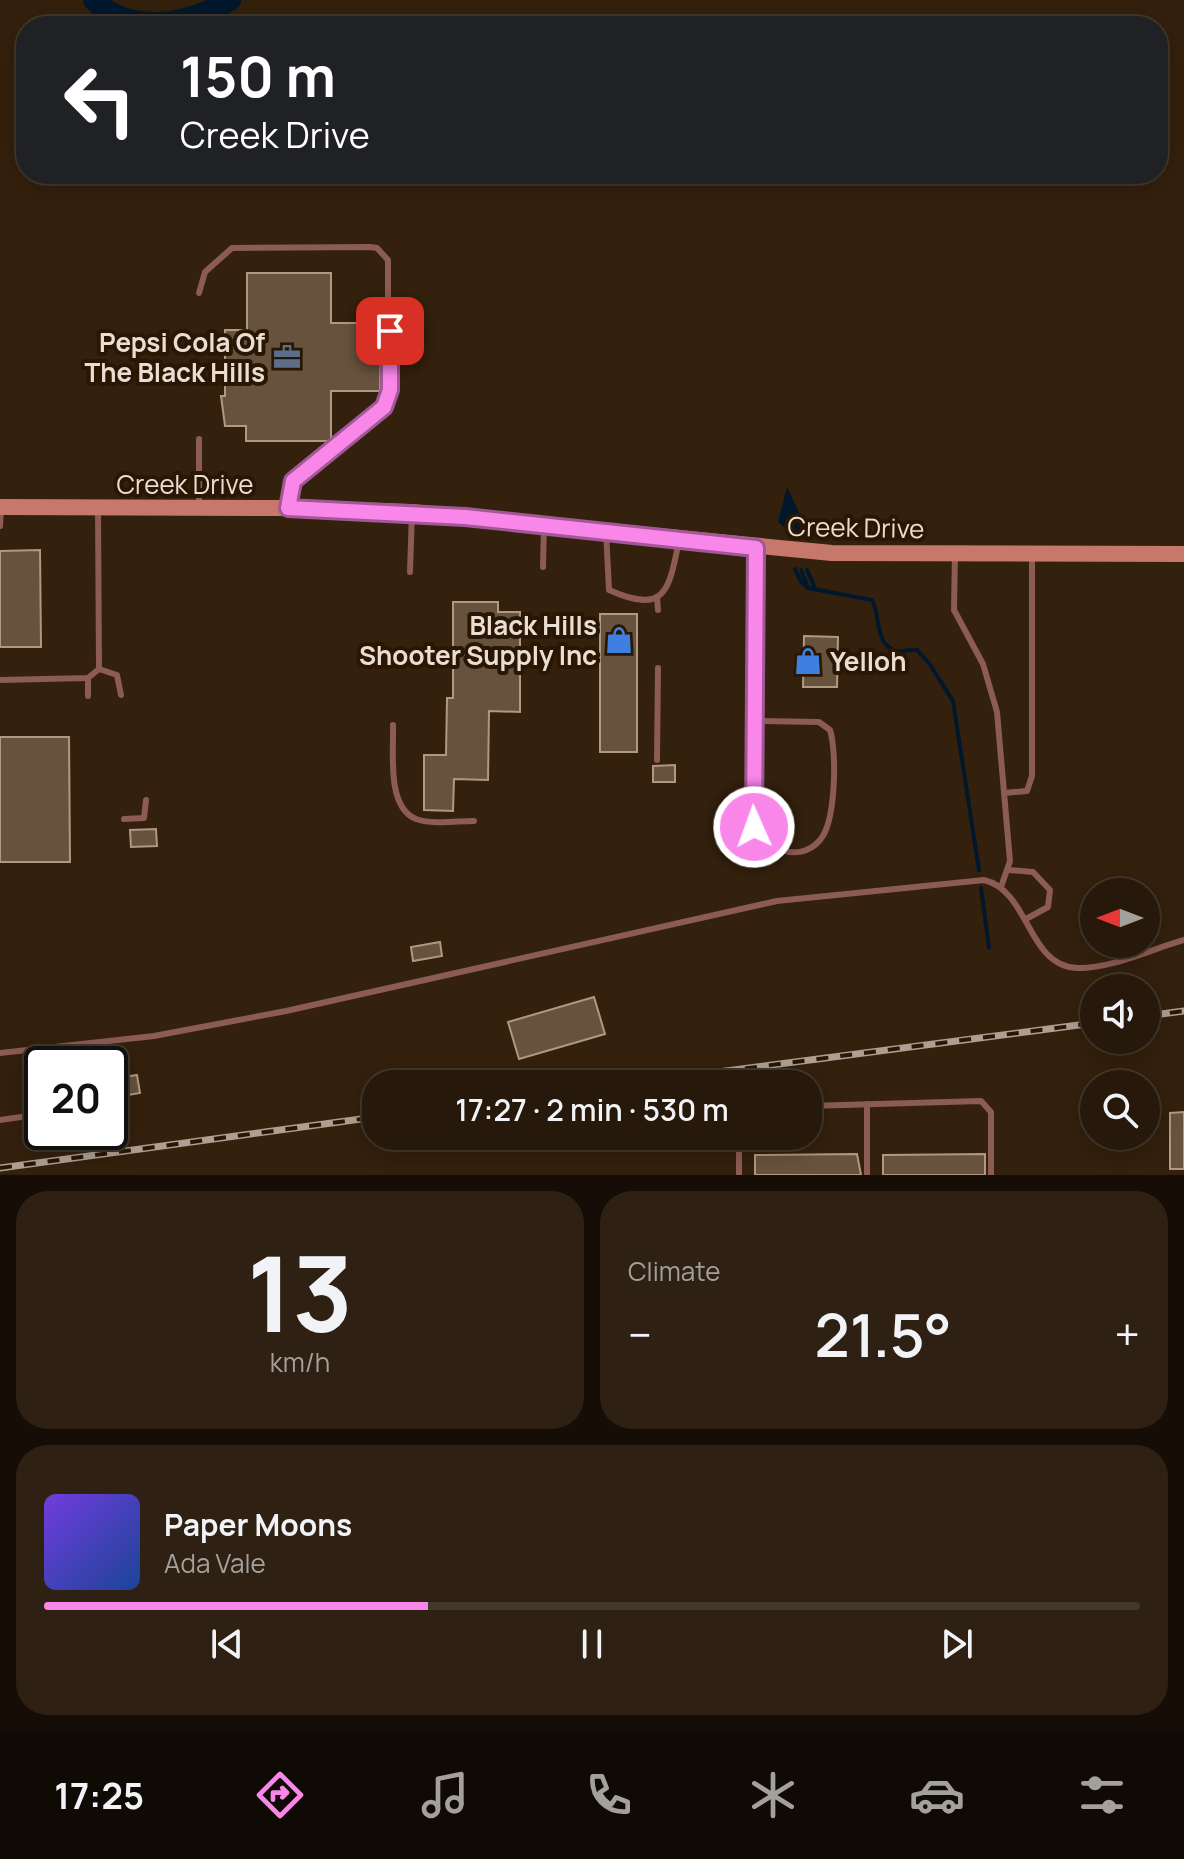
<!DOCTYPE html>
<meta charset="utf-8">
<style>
:root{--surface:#26180a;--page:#2e2113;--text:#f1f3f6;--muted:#a4a09c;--line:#42372b;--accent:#f987e9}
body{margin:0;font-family:Manrope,sans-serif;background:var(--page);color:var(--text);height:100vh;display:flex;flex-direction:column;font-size:30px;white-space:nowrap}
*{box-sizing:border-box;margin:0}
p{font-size:26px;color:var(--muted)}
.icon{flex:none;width:44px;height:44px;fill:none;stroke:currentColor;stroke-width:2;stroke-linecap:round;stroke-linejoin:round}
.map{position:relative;height:1175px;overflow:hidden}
.drawer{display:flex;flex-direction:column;gap:16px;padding:16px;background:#150d06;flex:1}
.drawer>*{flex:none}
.hud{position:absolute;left:16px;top:16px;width:1152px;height:168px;border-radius:32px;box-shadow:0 4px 20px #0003,0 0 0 2px var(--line);background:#202124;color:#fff;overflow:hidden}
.needle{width:52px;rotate:270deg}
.tools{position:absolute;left:1080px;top:878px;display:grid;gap:16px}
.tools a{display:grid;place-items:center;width:80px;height:80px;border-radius:50%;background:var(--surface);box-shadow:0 4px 20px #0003,0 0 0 2px var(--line);font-size:40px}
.speed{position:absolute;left:24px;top:1046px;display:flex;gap:16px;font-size:40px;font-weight:700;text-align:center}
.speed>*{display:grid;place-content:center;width:104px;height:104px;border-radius:50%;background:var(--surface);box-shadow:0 4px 20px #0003,0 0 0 2px var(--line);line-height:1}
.speed .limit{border:4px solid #111;border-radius:12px;background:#fff;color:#111}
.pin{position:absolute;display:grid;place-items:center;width:68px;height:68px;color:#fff;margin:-34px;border-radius:16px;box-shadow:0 4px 12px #0006}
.me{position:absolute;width:88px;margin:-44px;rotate:358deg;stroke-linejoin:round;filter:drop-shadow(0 0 6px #0008)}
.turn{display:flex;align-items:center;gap:28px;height:168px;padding:0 32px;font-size:36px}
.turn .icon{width:104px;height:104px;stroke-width:2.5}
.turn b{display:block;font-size:56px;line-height:68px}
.big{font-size:60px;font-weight:600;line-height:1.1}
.drawer .tile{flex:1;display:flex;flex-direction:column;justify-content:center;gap:12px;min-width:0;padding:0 28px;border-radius:32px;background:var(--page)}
.drawer .dial{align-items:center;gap:0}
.dial b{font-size:104px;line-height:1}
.song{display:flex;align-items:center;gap:24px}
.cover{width:96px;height:96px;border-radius:12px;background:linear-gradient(135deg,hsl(260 70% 55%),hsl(220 70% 35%))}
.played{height:8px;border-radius:4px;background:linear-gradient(90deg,var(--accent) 35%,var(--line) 35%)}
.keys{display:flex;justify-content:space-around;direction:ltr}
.heat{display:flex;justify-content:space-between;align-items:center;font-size:44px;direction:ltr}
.drawer .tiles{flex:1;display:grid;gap:16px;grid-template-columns:1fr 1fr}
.tile:last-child{grid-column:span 2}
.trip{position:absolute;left:362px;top:1070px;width:460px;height:80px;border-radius:32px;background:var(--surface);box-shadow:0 4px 20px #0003,0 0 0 2px var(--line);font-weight:600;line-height:80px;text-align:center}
.tab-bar{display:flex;height:128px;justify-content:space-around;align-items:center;background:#0f0a04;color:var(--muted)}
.tab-bar .icon{width:56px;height:56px}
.tab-bar .active{color:var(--accent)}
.tab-bar b{font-size:36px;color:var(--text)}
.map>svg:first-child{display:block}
</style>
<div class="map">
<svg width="1184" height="1175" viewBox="0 0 1184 1175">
<rect width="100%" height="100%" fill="#33200d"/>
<path fill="#01172c" d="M 787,487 L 803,521 L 799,531 L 786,529 L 778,522 Z"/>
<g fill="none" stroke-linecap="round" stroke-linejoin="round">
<g stroke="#01172c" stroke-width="4">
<path d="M 795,569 L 801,582 L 808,588 L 872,600 C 881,615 874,646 897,651 C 903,652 910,649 917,650 L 929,663 L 953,701 L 979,870"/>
<path d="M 801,570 L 807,585"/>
<path d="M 807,570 L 815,588"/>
<path d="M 981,888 L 989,948"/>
</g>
<path stroke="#01172c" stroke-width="22" d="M 94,0 C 131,37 190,24 230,0"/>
</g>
<g fill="#67523d" stroke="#b09881" stroke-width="2">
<path d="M 247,273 L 331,273 L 331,323 L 381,323 L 380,391 L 331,391 L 331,441 L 246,441 L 246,426 L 225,426 L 221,396 L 225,396 L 225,330 L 247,330 Z"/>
<path d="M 40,550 L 41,647 L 0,647 L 0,551 Z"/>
<path d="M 453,602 L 498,602 L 498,612 L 520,612 L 520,712 L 489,711 L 488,780 L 454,779 L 453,811 L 424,810 L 424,755 L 446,755 L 447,698 L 453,698 Z"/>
<rect x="600" y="614" width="37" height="138"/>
<path d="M 804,636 L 838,637 L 837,687 L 803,687 Z"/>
<path d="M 0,737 L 69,737 L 70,862 L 0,862 Z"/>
<path d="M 675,765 L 675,782 L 653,782 L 653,766 Z"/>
<path d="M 156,829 L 157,846 L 131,847 L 130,830 Z"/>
<path d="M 440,942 L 442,956 L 413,961 L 411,947 Z"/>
<path d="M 594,997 L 605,1034 L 519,1059 L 508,1022 Z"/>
<path d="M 137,1075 L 140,1093 L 110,1098 L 110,1079 Z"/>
<path d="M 1184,1112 L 1184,1169 L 1170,1169 L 1170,1113 Z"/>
<path d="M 857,1154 L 861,1175 L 755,1175 L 755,1155 Z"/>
<path d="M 985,1154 L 985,1175 L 883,1175 L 883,1155 Z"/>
</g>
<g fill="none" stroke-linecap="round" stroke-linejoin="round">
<g stroke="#8c5b53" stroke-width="6">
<path d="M 199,293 L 205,272 L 232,248 L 370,247 L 377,248 L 388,260 L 388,399 L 375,416 L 293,481 L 288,505"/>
<path d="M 199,439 L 199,504"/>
<path d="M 0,526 L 1,509"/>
<path d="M 606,531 L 609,590 C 667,616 669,588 679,541"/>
<path d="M 955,554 L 954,610 L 983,664 L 997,712 L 1010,861 L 1001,887"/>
<path d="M 543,567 L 544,526"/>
<path d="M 410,572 L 412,512"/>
<path d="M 657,597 L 658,610"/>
<path d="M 99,669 L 117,675 L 121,695"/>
<path d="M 88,678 L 88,696"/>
<path d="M 0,680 L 88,678 L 99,669 L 98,508"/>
<path d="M 754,721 L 819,722 L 830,730 C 837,752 836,822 820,840 C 798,866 759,847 752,819 L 756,548"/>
<path d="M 393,725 C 394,751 386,807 416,819 C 433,825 457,821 474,821"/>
<path d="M 657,760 L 658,668"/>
<path d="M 1004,793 L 1027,791 L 1032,776 L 1032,554"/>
<path d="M 124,819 L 144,818 L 146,800"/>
<path d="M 1009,870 L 1033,872 L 1050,890 L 1048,907 L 1026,919"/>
<path d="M 0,1053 L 154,1036 L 286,1011 L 777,901 L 984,880 C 1030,891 1027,966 1077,968 C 1111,969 1152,949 1184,940"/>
<path d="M 867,1104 L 867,1175"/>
<path d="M 808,1106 L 981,1101 L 991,1112 L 991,1175"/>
<path d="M 0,1120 L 42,1114"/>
<path d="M 739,1136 L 739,1175"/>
</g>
<path stroke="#c6786b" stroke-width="16" d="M 0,507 L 288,508 L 412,512 L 832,553 L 1184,554"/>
<g stroke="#ae9f92" stroke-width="7">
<g id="rail">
<path d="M 1146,1016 L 1184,1011"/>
<path d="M 626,1084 L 1094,1023"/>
<path d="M 0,1168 L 376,1117"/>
</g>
</g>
<use href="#rail" stroke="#291704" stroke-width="4" stroke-dasharray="12" stroke-linecap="butt"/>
</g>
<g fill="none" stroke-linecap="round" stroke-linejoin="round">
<g stroke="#a25897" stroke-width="20">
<path id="route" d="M 390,331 L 390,390 L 384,407 L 293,481 L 288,508 L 465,517 L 756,548 L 754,827"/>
</g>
<use href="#route" stroke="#f987e9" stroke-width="14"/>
</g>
<defs>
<g id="office-bare" transform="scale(2.16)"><path d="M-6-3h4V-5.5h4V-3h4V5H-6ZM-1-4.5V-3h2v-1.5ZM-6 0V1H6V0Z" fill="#5c6f8a" stroke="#291704" stroke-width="2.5" paint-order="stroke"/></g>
<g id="shop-bare" transform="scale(2.16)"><path d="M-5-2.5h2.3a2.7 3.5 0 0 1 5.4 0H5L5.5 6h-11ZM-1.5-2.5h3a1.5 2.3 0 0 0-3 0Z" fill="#3f7fe0" stroke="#291704" stroke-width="2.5" paint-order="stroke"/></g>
</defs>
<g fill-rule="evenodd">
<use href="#office-bare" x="287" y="357"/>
<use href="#shop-bare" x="619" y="640"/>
<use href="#shop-bare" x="808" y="661"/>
</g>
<g text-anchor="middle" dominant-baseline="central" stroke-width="8" stroke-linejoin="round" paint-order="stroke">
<g font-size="26" font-weight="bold" fill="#eaddd2" stroke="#291704" text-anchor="end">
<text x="265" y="342">Pepsi Cola Of<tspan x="265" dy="30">The Black Hills</tspan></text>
<text x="597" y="625">Black Hills<tspan x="597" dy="30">Shooter Supply Inc</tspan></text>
<text x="830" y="661" text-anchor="start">Yelloh</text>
</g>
<g font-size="26" fill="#eaddd2" stroke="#291704">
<text x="185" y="484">Creek Drive</text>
<text transform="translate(856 527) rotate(1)">Creek Drive</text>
</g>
</g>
</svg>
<div class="tools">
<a><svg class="needle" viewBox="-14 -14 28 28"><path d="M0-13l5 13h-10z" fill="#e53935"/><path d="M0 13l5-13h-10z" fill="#a4a09c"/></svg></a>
<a><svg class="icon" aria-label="sound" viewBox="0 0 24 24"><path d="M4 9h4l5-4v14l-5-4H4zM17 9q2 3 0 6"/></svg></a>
<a><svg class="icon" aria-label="search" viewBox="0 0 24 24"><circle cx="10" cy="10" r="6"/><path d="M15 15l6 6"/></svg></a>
</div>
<div class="speed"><div class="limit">20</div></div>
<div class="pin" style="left:390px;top:331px;background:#d93025"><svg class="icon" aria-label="arrive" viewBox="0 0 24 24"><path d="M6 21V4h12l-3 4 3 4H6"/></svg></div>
<svg class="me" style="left:754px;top:827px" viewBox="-20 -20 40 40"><circle r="17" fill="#f987e9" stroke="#fff" stroke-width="3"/><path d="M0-11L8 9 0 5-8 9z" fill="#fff"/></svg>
<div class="trip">17:27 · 2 min · 530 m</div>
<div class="hud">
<div class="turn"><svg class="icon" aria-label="left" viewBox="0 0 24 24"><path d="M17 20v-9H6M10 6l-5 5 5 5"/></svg><div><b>150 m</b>Creek Drive</div></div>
</div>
</div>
<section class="drawer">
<div class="tiles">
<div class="tile dial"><b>13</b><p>km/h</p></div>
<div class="tile"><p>Climate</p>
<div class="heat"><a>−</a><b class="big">21.5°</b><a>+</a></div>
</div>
<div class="tile">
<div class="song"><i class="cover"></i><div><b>Paper Moons</b><p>Ada Vale</p></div></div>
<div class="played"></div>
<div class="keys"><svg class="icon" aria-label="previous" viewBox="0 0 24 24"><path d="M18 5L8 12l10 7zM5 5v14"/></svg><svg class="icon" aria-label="pause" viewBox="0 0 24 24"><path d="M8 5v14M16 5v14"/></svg><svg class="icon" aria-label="next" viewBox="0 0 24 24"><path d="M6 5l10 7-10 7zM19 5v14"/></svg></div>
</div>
</div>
</section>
<nav class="tab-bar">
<b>17:25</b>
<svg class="icon active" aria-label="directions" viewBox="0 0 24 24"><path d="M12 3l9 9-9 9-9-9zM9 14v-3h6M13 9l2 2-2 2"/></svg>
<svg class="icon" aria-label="music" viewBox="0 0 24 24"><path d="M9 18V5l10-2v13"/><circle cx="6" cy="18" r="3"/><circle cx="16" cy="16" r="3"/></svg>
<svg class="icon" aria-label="phone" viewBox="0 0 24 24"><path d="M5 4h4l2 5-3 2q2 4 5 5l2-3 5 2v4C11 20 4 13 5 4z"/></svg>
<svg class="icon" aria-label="climate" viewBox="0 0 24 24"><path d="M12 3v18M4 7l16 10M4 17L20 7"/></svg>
<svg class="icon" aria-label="car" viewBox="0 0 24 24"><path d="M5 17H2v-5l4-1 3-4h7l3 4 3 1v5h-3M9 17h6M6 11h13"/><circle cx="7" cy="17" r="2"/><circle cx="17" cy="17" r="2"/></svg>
<svg class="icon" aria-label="filters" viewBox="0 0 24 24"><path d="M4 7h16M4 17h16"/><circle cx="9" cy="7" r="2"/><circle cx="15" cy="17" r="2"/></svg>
</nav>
